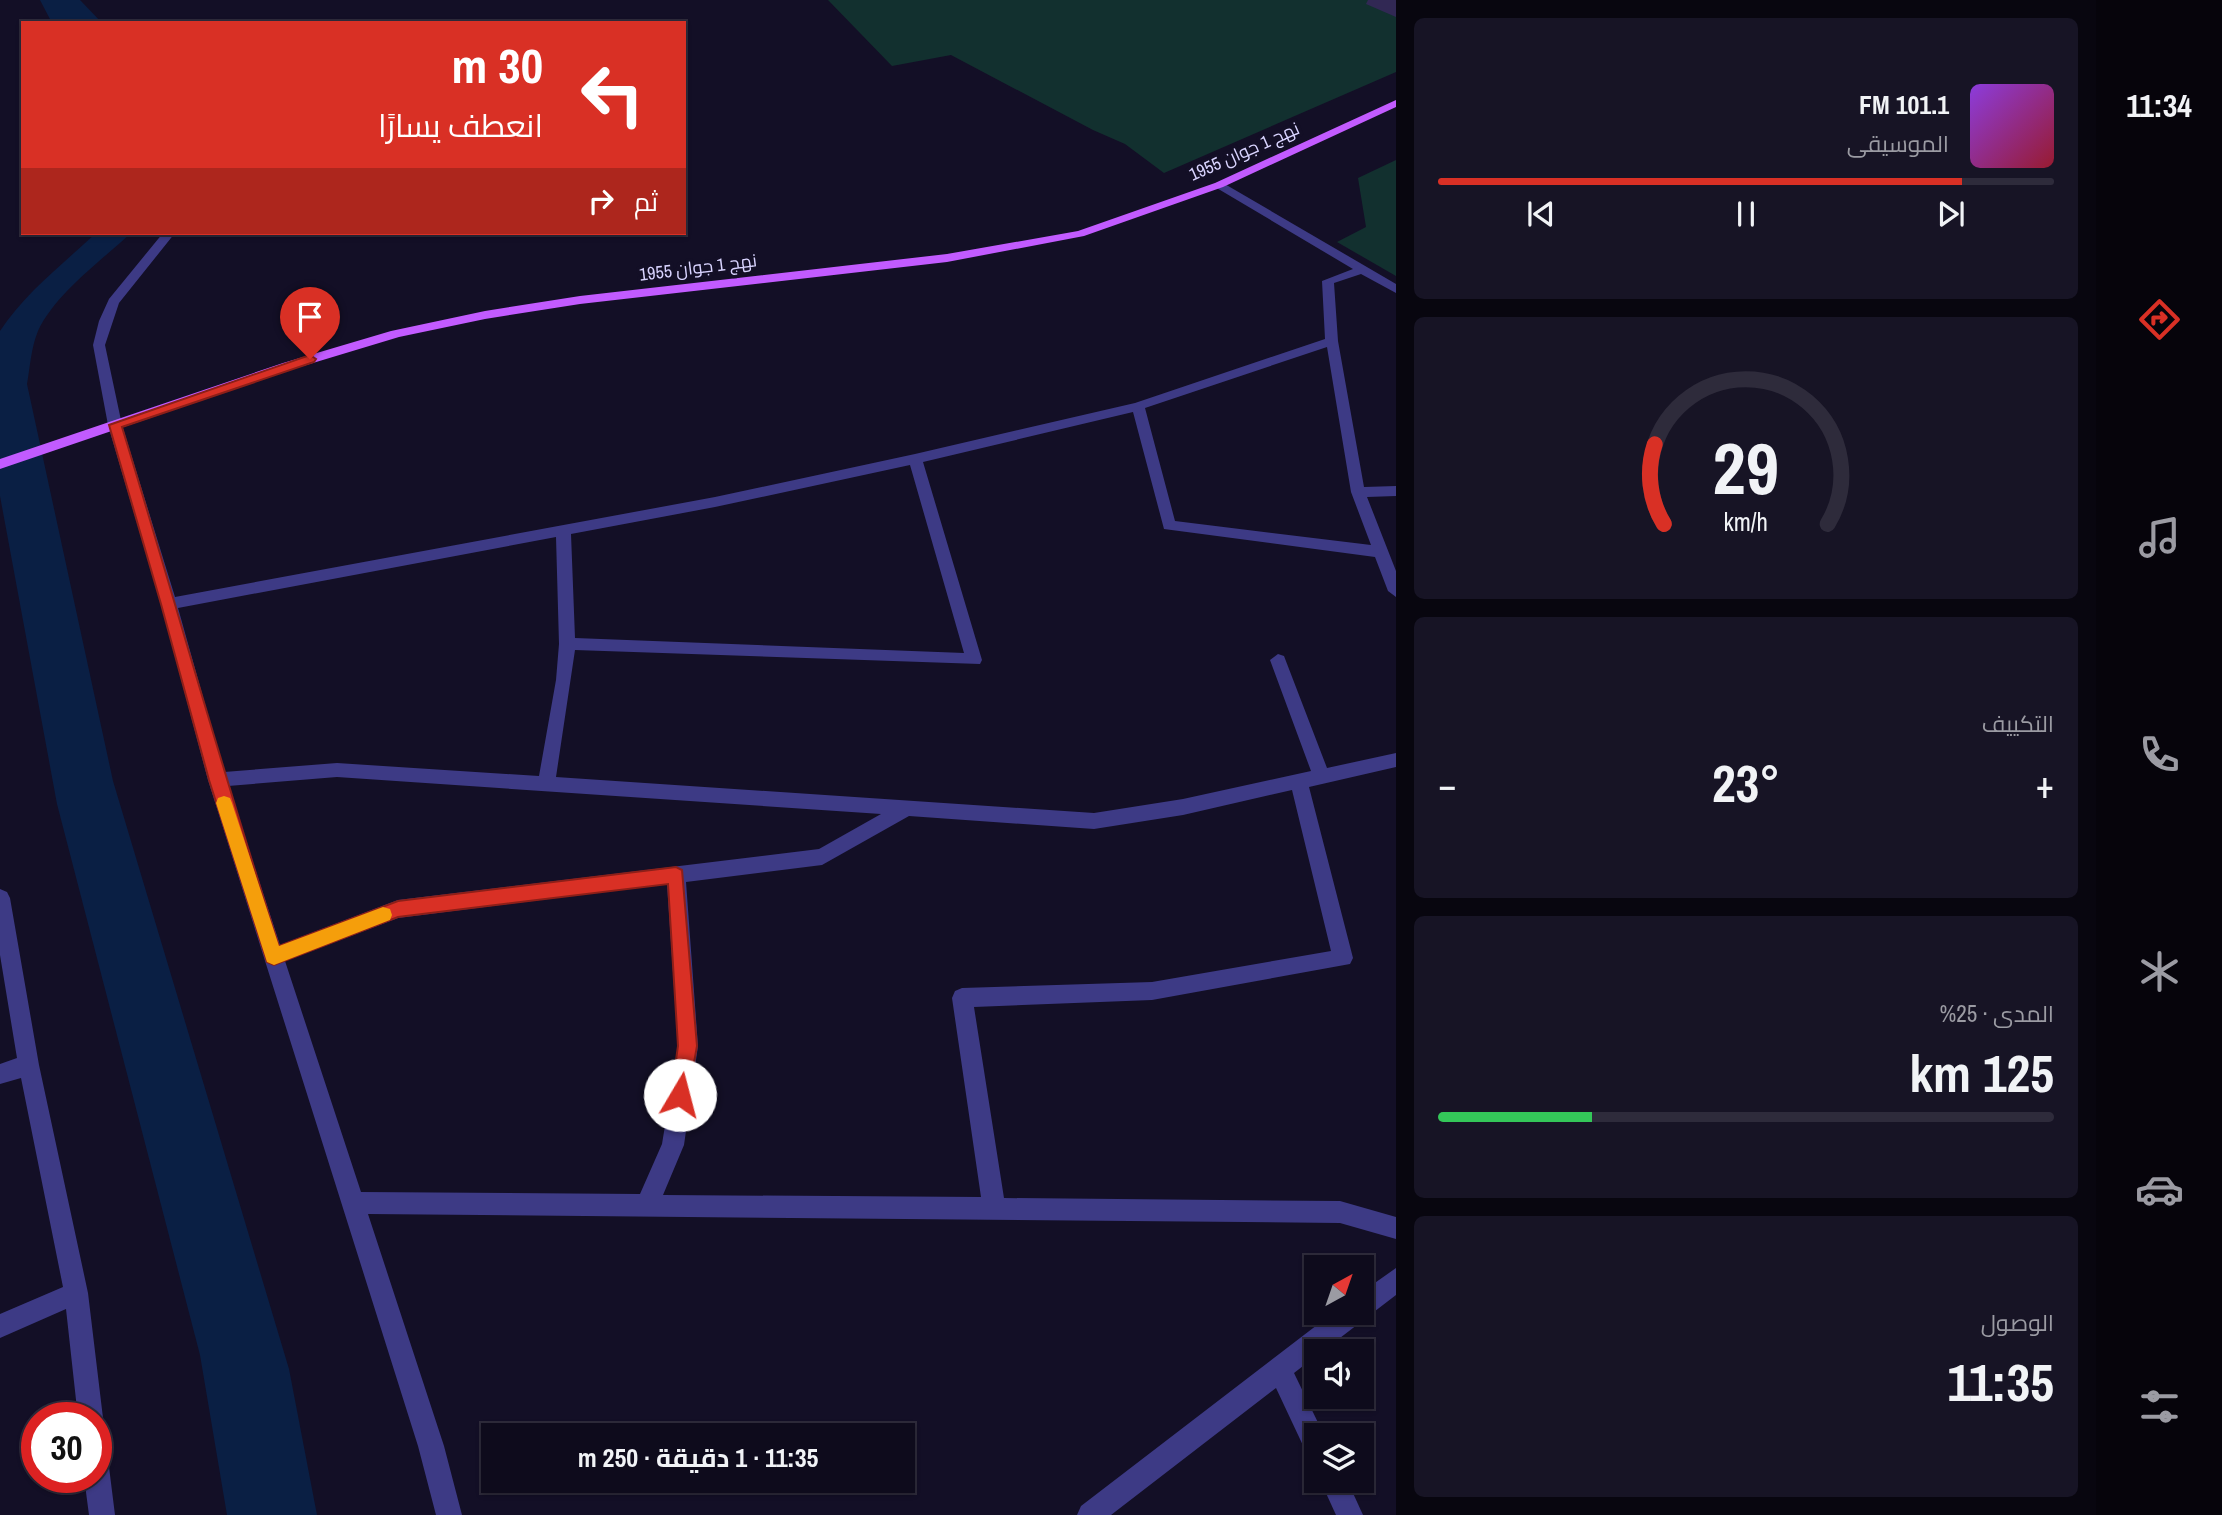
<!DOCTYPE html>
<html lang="ar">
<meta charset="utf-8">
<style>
:root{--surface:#0e0b1c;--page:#171425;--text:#f1f3f6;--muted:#9b9ba3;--line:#2e2b3b;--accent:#d93025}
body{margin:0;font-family:"Archivo Narrow",Cairo,sans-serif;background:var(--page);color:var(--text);direction:rtl;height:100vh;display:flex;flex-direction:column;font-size:26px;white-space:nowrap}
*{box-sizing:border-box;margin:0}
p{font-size:23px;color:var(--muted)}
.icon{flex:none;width:38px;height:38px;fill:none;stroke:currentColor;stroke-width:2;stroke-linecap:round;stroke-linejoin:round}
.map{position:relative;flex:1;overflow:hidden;direction:ltr}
.details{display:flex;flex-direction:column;gap:18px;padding:18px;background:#08060f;width:700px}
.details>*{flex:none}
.guide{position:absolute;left:21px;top:21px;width:665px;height:214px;border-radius:0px;box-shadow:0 2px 5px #0004,0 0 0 2px var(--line);direction:rtl;background:#d93025;color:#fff;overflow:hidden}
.needle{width:46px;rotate:40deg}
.fabs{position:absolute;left:1304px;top:1255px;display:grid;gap:14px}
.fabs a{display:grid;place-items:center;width:70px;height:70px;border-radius:0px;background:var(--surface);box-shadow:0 2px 5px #0004,0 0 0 2px var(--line);font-size:35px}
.speed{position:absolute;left:21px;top:1402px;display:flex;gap:14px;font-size:35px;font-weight:700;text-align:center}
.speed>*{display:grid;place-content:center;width:91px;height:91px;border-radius:50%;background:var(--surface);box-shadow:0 2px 5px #0004,0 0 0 2px var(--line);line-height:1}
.speed .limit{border:10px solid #d22;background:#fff;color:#111}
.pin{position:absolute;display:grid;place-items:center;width:60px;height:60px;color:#fff;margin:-72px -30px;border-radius:50% 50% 50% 0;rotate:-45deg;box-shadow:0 0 7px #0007}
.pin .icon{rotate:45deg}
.me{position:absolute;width:77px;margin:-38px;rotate:8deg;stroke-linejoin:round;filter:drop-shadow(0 0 5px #0008)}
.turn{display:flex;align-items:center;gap:24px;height:147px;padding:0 28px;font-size:32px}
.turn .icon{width:91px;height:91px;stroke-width:2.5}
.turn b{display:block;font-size:49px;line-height:60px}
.then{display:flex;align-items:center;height:66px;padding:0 28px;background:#0003;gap:14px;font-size:26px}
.big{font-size:52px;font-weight:700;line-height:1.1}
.details .card{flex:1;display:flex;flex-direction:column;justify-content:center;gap:10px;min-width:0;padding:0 24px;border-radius:10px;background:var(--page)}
.details .dial{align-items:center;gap:0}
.dial svg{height:182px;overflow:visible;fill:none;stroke:var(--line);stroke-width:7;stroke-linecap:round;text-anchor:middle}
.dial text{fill:var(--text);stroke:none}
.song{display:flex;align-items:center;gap:21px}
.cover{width:84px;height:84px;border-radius:10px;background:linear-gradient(135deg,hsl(270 70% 55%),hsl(350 70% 35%))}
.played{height:7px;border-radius:4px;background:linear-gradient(90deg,var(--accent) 85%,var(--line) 85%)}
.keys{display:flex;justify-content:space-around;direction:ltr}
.heat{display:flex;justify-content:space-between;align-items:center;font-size:38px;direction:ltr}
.charge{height:10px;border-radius:5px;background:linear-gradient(90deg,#34c759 25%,var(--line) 0)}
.trip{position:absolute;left:481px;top:1423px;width:434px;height:70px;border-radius:0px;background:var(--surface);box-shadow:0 2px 5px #0004,0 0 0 2px var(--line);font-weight:700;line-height:70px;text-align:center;direction:rtl}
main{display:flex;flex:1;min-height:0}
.dock{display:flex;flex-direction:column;width:126px;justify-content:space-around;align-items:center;background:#06040b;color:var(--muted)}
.dock .icon{width:49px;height:49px}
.dock .selected{color:var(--accent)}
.dock b{font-size:32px;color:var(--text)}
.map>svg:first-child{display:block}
</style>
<main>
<nav class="dock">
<b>11:34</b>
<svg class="icon selected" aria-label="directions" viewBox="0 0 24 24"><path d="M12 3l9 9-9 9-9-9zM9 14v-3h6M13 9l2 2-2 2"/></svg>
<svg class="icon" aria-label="music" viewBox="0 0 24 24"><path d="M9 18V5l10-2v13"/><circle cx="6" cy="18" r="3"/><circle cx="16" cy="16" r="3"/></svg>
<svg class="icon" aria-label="phone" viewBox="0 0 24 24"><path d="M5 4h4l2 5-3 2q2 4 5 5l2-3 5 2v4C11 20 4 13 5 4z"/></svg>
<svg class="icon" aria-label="climate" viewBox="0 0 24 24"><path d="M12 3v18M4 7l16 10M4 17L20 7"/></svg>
<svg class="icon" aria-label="car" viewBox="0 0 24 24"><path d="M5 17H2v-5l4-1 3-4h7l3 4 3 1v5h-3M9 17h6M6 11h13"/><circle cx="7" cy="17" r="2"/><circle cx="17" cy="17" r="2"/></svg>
<svg class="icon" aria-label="filters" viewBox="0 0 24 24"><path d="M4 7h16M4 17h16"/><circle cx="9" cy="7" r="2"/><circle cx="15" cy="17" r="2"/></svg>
</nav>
<section class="details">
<div class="card">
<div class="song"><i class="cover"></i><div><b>101.1 FM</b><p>الموسيقى</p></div></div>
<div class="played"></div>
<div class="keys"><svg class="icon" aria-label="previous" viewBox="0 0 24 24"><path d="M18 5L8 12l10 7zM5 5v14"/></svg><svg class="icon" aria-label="pause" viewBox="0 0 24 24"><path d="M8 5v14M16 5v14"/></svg><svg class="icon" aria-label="next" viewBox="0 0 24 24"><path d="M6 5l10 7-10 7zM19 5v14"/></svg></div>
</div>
<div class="card dial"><svg viewBox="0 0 100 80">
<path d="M14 69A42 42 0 1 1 86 69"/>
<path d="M14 69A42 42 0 0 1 10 34" stroke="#d93025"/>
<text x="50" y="56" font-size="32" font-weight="700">29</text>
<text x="50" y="72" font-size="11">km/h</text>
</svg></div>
<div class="card"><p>التكييف</p>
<div class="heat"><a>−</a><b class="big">23°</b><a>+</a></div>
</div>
<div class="card"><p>المدى · 25%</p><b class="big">125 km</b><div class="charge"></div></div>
<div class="card"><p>الوصول</p><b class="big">11:35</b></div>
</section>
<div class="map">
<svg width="1396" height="1515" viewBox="0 0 1396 1515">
<rect width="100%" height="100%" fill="#130f26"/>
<g fill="#12302f">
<path d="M 828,0 L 1396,0 L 1396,72 L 1164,173 L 1125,144 L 1093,130 L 951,55 L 892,66 Z"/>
<path d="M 1396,160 L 1396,276 L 1337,242 L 1366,227 L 1358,178 Z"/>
</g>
<path fill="#0a1f44" d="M 96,233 L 131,233 C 102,260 55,294 38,331 C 31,348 30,367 27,384 L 113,781 L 289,1369 L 317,1515 L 227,1515 L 200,1355 L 57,804 L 0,496 L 0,331 C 25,293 63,264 96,233 Z"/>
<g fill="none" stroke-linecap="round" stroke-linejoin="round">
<path fill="#0a1f44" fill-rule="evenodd" d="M 40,0 L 80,0 L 102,23 L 52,23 Z"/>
<g fill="#3d3a85" fill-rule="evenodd">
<path d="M 1215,183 L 1223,183 L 1396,284 L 1396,293 L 1361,274 L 1334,283 L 1338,341 L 1364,487 L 1396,486 L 1396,496 L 1367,497 L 1396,571 L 1396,597 L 1388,591 L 1375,557 L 1164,529 L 1133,412 L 923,462 L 982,660 L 980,664 L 575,650 L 556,777 L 1094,813 L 1183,799 L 1311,771 L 1270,660 L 1278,654 L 1284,656 L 1327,768 L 1396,753 L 1396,767 L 1309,787 L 1353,958 L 1350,964 L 1152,1000 L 974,1007 L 1004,1198 L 1340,1201 L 1396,1217 L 1396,1239 L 1340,1223 L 368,1214 L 444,1446 L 462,1515 L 436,1515 L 418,1446 L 208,780 L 161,604 L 108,425 L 93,345 L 99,321 L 109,299 L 163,233 L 175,233 L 119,303 L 105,345 L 122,425 L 175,597 L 715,497 L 915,454 L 1135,403 L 1325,339 L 1322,281 L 1353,269 L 1215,187 ZM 1327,347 L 1351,492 L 1371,545 L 1175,521 L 1145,408 ZM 910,465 L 964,653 L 575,638 L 571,534 L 715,507 ZM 556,537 L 559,644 L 556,680 L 539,776 L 337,763 L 224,772 L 178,608 ZM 337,777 L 881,814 L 819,849 L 398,900 L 280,945 L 228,786 ZM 1292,790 L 1331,951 L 1152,982 L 962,988 L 955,991 L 952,998 L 981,1197 L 663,1195 L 684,1145 L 698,1046 L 686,882 L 822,865 L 909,816 L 1094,829 L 1183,815 ZM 667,884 L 678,1046 L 662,1144 L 640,1194 L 361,1192 L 285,961 L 398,918 Z"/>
<path d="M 0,889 L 7,892 L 10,898 L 39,1065 L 88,1293 L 103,1418 L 96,1428 L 96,1418 L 78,1418 L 66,1309 L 0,1338 L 0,1314 L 63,1287 L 21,1078 L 0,1084 L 0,1064 L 17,1058 L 0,955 Z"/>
<path d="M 1396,1268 L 1396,1295 L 1323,1351 L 1316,1351 L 1316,1356 L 1294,1373 L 1324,1435 L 1316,1435 L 1316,1458 L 1307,1454 L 1276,1388 L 1111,1515 L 1077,1515 L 1081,1506 L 1334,1312 L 1362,1312 L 1362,1292 Z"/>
<path d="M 96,1454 L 105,1458 L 109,1467 L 115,1515 L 89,1515 L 84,1477 L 96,1477 Z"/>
<path d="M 1320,1480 L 1347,1480 L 1363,1515 L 1336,1515 Z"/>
</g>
<path fill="#c25bff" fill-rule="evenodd" d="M 1396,100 L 1396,107 L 1223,187 L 1084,236 L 947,262 L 580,304 L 485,319 L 399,337 L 293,369 L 0,469 L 0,459 L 283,363 L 391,331 L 485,311 L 580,296 L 947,254 L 1078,231 L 1215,183 Z"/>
</g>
<path fill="#312854" d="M 1368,0 L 1396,0 L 1396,17 L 1366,4 Z"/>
<path fill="#d93025" stroke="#8d1f18" stroke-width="2" d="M 310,355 L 316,359 L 314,362 L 122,427 C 175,600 223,774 279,946 L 398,901 L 676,867 L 682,870 L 697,1046 L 687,1102 L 680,1105 L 674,1102 L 671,1095 L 678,1046 L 668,884 L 398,917 L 274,965 L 267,962 L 209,780 L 161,604 L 109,425 Z"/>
<path fill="#f59e0b" d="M 224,796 L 230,798 L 232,803 L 279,946 L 383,907 L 390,909 L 392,915 L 390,920 L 274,965 L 267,962 L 216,803 L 218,798 Z"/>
<g text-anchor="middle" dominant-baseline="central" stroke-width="7" stroke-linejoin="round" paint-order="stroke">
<g font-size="18" fill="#d9d4ff" stroke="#130f26">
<text transform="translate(1244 151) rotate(-24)">نهج 1 جوان 1955</text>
<text transform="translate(698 267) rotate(-7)">نهج 1 جوان 1955</text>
</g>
</g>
</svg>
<div class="fabs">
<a><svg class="needle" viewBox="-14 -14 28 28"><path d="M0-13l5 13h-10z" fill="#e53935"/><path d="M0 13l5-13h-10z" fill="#9b9ba3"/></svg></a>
<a><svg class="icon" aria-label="sound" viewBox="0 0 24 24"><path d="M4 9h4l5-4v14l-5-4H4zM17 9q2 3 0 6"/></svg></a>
<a><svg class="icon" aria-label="layers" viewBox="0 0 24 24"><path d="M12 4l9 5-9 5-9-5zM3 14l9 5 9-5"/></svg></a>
</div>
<div class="speed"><div class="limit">30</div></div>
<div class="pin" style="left:310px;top:359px;background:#d93025"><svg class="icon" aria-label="arrive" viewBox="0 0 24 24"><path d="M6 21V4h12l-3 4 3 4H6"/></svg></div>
<svg class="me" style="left:680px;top:1095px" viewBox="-20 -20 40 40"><circle r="19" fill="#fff"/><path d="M0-13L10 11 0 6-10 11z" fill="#d93025"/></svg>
<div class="trip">11:35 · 1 دقيقة · 250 m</div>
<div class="guide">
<div class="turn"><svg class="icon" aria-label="left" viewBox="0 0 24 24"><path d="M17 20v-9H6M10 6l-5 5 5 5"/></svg><div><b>30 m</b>انعطف يسارًا</div></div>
<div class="then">ثم<svg class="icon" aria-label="right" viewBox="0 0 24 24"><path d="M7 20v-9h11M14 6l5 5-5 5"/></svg></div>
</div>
</div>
</main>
